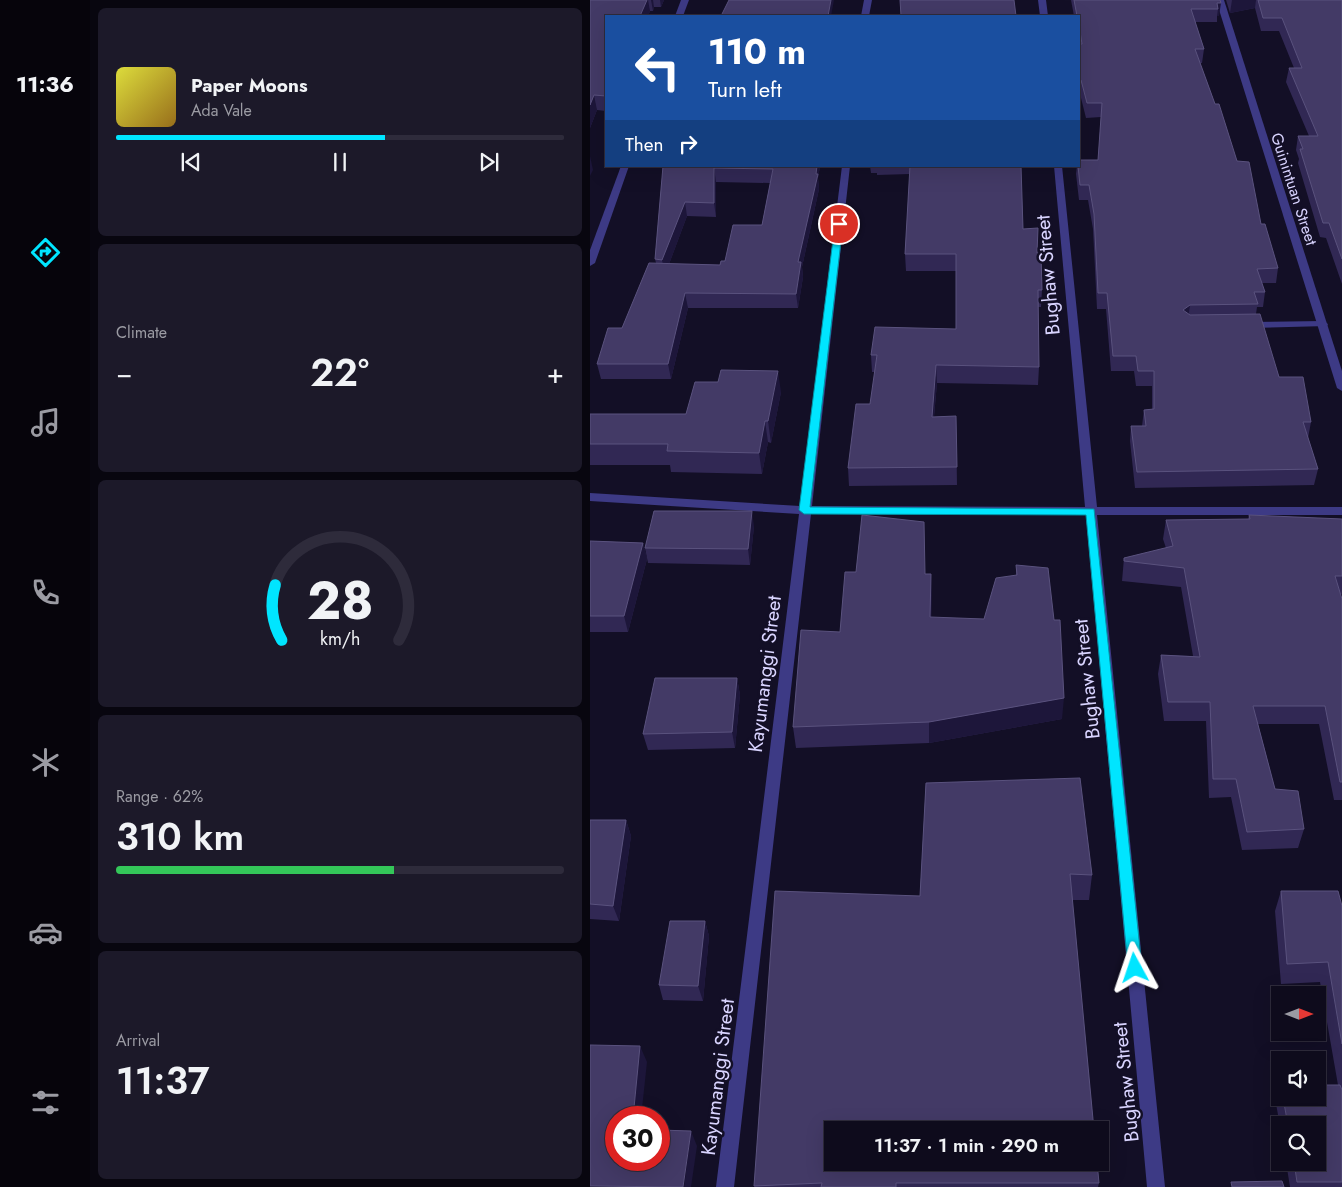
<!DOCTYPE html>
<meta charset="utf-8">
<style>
:root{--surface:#0e0b1c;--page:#1c1929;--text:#f1f3f6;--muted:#9b9ba3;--line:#2e2b3b;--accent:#00e5ff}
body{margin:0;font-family:Jost,sans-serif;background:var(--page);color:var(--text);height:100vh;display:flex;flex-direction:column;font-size:19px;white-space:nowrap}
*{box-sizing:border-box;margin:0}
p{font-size:16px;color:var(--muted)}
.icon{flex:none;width:28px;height:28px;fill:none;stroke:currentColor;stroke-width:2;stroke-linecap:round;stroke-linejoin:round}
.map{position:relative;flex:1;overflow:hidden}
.side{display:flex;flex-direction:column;gap:8px;padding:8px;background:#08060f;width:500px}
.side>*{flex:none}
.top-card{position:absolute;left:15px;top:15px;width:475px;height:152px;border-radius:0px;box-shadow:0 5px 20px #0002,0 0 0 1px var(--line);background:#1a4fa0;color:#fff;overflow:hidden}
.needle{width:32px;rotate:90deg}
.tools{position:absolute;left:681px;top:986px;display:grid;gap:10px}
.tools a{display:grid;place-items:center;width:55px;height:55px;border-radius:0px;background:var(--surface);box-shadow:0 5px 20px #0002,0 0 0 1px var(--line);font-size:25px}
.speed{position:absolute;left:15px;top:1106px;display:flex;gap:10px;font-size:25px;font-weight:700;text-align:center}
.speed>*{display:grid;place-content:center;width:65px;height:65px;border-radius:50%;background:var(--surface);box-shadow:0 5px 20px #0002,0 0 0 1px var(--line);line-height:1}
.speed .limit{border:8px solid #d22;background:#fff;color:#111}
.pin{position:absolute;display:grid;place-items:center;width:42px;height:42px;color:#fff;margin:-21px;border:2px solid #fff;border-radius:50%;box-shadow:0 1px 5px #0007}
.me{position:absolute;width:55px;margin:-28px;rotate:355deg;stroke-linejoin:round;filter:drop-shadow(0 0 4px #0008)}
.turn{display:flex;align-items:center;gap:18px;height:105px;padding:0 20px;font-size:22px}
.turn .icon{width:65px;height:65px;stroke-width:2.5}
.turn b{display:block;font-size:35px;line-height:42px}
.then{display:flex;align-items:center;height:48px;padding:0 20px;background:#0003;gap:10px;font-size:19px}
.big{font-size:38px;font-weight:600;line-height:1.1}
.side .tile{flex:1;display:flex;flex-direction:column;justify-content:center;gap:8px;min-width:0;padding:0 18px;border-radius:8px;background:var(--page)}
.side .dial{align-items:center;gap:0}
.dial svg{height:130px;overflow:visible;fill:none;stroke:var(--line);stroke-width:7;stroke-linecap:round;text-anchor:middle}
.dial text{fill:var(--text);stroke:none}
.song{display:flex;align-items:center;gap:15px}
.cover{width:60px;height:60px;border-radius:8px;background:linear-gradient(135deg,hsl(60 70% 55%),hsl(40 70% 35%))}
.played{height:5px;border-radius:2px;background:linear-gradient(90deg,var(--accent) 60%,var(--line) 60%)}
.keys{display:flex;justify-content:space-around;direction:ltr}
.heat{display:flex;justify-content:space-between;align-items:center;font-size:28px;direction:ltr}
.charge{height:8px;border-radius:4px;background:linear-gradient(90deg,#34c759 62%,var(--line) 0)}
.trip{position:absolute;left:234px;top:1121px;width:285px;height:50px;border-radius:0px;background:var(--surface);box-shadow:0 5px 20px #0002,0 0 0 1px var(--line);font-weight:600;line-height:50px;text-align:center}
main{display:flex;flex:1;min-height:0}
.tab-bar{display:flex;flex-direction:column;width:90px;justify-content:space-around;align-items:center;background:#06040b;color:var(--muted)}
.tab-bar .icon{width:35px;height:35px}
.tab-bar .selected{color:var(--accent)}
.tab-bar b{font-size:22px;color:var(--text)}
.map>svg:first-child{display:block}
</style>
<main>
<nav class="tab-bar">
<b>11:36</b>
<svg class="icon selected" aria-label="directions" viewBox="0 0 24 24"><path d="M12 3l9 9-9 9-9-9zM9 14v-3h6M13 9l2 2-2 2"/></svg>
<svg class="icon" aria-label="music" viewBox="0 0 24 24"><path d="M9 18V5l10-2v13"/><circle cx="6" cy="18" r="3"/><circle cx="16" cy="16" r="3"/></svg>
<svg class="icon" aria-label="phone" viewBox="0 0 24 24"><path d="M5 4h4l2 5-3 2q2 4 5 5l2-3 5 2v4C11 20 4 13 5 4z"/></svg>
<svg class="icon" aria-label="climate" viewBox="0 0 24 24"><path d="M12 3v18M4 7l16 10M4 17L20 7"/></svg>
<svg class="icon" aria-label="car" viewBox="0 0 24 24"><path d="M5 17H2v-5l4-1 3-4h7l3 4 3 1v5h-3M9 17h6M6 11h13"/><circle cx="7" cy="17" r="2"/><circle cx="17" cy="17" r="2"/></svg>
<svg class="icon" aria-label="filters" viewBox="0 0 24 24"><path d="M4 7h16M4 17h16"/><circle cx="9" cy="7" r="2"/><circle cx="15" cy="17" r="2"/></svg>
</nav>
<section class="side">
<div class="tile">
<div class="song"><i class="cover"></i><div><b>Paper Moons</b><p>Ada Vale</p></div></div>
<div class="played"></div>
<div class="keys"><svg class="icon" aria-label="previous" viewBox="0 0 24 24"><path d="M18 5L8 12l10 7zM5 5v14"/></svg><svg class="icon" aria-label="pause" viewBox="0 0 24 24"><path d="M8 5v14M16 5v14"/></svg><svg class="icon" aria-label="next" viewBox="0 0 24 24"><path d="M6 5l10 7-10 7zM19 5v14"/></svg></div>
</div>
<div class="tile"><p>Climate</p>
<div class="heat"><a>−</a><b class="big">22°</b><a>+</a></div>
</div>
<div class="tile dial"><svg viewBox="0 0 100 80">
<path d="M14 69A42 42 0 1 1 86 69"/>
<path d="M14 69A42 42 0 0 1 10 35" stroke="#00e5ff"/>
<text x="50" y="56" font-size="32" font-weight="700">28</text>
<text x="50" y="72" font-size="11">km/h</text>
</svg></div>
<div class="tile"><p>Range · 62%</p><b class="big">310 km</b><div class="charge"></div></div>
<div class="tile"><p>Arrival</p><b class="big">11:37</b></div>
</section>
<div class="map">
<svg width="752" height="1187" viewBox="0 0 752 1187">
<rect width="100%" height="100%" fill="#130f26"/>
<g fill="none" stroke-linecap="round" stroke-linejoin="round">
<path fill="#3d3a85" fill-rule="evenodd" d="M 733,321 L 738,324 L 737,326 L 658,328 L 653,325 L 658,322 Z"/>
<g fill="#3d3a85" fill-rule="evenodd">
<path d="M 91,0 L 99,0 L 93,16 L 85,16 Z"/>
<path d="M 274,0 L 282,0 L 279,16 L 271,16 Z"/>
<path d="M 448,0 L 456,0 L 458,16 L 450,16 Z"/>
<path d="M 626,0 L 634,0 L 752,371 L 752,391 L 747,388 Z"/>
<path d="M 31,166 L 39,166 L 5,263 L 0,266 L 0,250 Z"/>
<path d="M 252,166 L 260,166 L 222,506 L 495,507 L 464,166 L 472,166 L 507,507 L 752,507 L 752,515 L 507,515 L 575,1187 L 557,1187 L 496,515 L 221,514 L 144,1187 L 126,1187 L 209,514 L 0,501 L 0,493 L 210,506 Z"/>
</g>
</g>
<g fill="#312854" fill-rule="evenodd">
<path d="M 0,0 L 74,0 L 71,7 L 64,7 L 63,11 L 60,11 L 58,16 L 16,16 L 16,111 L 7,110 L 0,128 Z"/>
<path d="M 481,0 L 630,0 L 629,16 L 627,16 L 627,22 L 605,22 L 614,49 L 612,63 L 610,63 L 625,104 L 688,268 L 686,283 L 672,283 L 675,292 L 673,307 L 667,307 L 666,314 L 689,377 L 721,422 L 718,438 L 728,469 L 724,485 L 545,488 L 540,441 L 541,426 L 552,426 L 554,410 L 562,409 L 562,386 L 546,386 L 544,371 L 521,371 L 516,309 L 507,309 L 503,229 L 498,200 L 489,200 L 486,174 L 487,166 L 489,166 L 508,160 L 511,117 L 496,118 L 490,94 L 489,94 L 489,16 L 484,16 Z"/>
<path d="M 636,0 L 752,0 L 752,284 L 736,238 L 730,237 L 708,163 L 709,159 L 706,150 L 708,136 L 719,136 L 696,82 L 699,68 L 704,68 L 689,31 L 671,31 L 665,8 L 640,13 Z"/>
<path d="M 73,166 L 230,166 L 228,178 L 229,189 L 212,267 L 213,277 L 208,308 L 98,308 L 81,379 L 11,379 L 7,364 L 32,328 L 66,263 L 65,259 ZM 126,182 L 180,183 L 172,225 L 130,265 L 79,264 L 97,216 L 126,217 Z"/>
<path d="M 280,166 L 431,166 L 433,229 L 447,253 L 452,290 L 451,307 L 448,307 L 449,367 L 448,385 L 347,383 L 344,417 L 366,416 L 367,485 L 259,486 L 258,468 L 280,404 L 285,372 L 282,372 L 281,355 L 366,329 L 366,271 L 316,271 L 315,254 L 320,174 L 287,175 L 287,173 L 281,173 Z"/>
<path d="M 191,392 L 181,443 L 178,442 L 172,474 L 81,472 L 80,465 L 0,465 L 0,414 L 96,414 Z"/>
<path d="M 659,515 L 752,519 L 752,594 L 751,595 L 752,599 L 752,800 L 744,800 L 729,724 L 668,724 L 685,789 L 714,829 L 708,848 L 652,850 L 641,797 L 619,798 L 616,721 L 574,721 L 568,674 L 571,655 L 603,656 L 591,587 L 532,581 L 534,558 L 576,548 L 573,539 L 576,520 L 658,519 Z"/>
<path d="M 164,526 L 160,565 L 58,563 L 55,548 Z"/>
<path d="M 0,541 L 53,543 L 57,559 L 38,632 L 0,632 Z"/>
<path d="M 426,565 L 472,719 L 339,743 L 206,748 L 203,727 L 250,632 L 336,574 L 341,574 L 341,618 L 394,619 L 426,575 Z"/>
<path d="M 147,678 L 150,695 L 145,748 L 58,750 L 53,734 Z"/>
<path d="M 336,783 L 502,875 L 499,900 L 482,900 L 509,1183 L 508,1187 L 165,1187 L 164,1186 L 330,896 Z"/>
<path d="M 0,820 L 36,820 L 41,836 L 29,921 L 0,919 Z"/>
<path d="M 691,891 L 752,906 L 752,1187 L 700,1187 L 696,1162 L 728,1162 L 728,1125 L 690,1125 L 690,1126 L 685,1098 L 690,1086 L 690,1098 L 728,1098 L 748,1085 L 730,982 L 691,984 L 685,911 Z"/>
<path d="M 115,921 L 119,936 L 113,1001 L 73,1000 L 69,985 Z"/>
</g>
<g fill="#1d163a">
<path d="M 57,0 L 58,0 L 60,11 L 58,16 L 50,16 Z"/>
<path d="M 61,0 L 63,0 L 64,7 L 63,11 Z"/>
<path d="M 70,0 L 74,0 L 71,7 Z"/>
<path d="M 241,0 L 244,0 L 241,16 L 238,16 Z"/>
<path d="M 642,0 L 666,0 L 665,8 L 640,13 Z"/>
<path d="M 627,3 L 631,3 L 629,16 L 627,16 L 628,9 Z"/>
<path d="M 4,95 L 7,110 L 0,128 L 0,105 Z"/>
<path d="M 0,156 L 3,170 L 0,176 Z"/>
<path d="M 227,166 L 230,166 L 228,178 L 229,189 L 212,267 L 213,277 L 208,308 L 206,294 L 208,262 Z"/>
<path d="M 124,168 L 126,182 L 126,217 L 124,203 Z"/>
<path d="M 95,202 L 97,216 L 75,275 L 72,260 Z"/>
<path d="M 95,293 L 98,308 L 81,379 L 78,364 Z"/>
<path d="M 600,305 L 598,320 L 593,310 Z"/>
<path d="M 346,365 L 347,383 L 342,435 L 342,417 Z"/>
<path d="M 188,371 L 191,392 L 181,443 L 178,421 Z"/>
<path d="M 175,421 L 178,442 L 172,474 L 169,453 Z"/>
<path d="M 162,511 L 164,526 L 160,565 L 158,549 Z"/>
<path d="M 53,543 L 57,559 L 38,632 L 34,616 Z"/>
<path d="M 341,574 L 342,595 L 341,639 L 340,617 Z"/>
<path d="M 147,678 L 150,695 L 145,748 L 142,732 Z"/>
<path d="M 474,698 L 472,719 L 339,743 L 339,722 Z"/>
<path d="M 36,820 L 41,836 L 29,921 L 23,906 Z"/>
<path d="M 115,921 L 119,936 L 113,1001 L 108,986 Z"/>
<path d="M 50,1046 L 57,1062 L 51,1118 L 43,1118 Z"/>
<path d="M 101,1131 L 107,1146 L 101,1187 L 94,1187 Z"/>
</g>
<g fill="#433a66" stroke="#5a527e">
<path d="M 0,0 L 57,0 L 50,16 L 16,16 L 16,96 L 4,95 L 0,105 Z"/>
<path d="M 139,0 L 241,0 L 238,16 L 131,16 Z"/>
<path d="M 310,0 L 424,0 L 426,16 L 311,16 Z"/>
<path d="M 484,0 L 630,0 L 631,3 L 627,3 L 628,9 L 601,9 L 614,49 L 605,49 L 625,104 L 629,104 L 647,161 L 659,162 L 671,224 L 675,224 L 688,268 L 667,269 L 675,292 L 664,292 L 668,304 L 600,305 L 593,310 L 600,315 L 670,314 L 689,377 L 713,377 L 721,422 L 713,422 L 728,469 L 547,472 L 541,426 L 556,426 L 554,410 L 564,409 L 564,371 L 548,371 L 546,356 L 523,356 L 517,293 L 508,293 L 504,214 L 499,185 L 490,185 L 488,166 L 489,166 L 489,160 L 508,160 L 512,103 L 497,103 L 491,80 L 489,80 L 489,44 L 492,44 L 489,25 L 489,16 L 487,16 Z"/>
<path d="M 668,0 L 752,0 L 752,259 L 739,223 L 733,223 L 710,149 L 713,149 L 708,136 L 728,136 L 699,68 L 712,68 L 692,18 L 673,18 Z"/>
<path d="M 73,166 L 227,166 L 226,174 L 228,174 L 208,262 L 211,262 L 206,294 L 95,293 L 78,364 L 7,364 L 18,328 L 32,328 L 59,263 L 130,265 L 131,261 L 135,261 L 143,225 L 172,225 L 183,169 L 124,168 L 124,203 L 95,202 L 72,260 L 65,259 Z"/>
<path d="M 320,166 L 431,166 L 433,229 L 448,228 L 447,253 L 451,253 L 452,290 L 448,290 L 449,367 L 346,365 L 342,417 L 366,416 L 367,467 L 258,468 L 266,404 L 280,404 L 287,355 L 281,355 L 285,327 L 366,329 L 366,254 L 315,254 Z"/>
<path d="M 131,370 L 188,371 L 178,421 L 175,421 L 169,453 L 77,451 L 78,444 L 0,444 L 0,414 L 96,414 L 105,382 L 128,382 Z"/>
<path d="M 64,511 L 162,511 L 158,549 L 55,548 Z"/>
<path d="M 272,515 L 334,522 L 335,574 L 341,574 L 340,617 L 394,619 L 406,578 L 427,575 L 426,565 L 458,568 L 464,620 L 470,620 L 474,698 L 339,722 L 203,727 L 211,630 L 250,632 L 255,572 L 266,572 Z"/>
<path d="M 659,515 L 752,519 L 752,576 L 745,576 L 752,599 L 752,782 L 750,782 L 735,706 L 663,706 L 685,789 L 708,791 L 714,829 L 657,832 L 646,779 L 623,779 L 620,702 L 578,702 L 571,655 L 610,657 L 594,568 L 534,561 L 534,558 L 583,546 L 576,520 L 660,519 Z"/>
<path d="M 0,541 L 53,543 L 34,616 L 0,616 Z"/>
<path d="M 65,678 L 147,678 L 142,732 L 53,734 Z"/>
<path d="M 490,778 L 502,875 L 480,874 L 504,1130 L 242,1130 L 242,1162 L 507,1162 L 509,1183 L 306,1183 L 306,1187 L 231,1187 L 232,1183 L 164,1186 L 185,891 L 330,896 L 336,783 Z"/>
<path d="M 0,820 L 36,820 L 23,906 L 0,904 Z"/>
<path d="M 691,891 L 748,891 L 752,906 L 752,1044 L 738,962 L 697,964 Z"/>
<path d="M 80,921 L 115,921 L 108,986 L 69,985 Z"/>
<path d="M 0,1045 L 50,1046 L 43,1118 L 26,1118 L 26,1160 L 69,1160 L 69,1130 L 101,1131 L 93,1187 L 0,1186 Z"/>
<path d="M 728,1085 L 750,1085 L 752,1090 L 752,1182 L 707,1182 L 704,1162 L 728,1162 L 728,1125 L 698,1125 L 693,1098 L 728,1098 Z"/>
<path d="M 692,1181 L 694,1187 L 642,1187 L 641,1182 Z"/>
</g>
<path fill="#00e5ff" stroke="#0095a6" d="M 249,221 L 253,224 L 220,507 L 504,509 L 552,968 L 550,973 L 545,975 L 540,973 L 538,968 L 496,515 L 214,514 L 209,510 L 245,224 Z"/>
<g text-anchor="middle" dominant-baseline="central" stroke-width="5" stroke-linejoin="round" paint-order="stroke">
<g font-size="16" fill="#d9d4ff" stroke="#130f26">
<text transform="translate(704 189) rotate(72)">Guinintuan Street</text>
</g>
<g font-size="20" fill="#d9d4ff" stroke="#130f26">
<text transform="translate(458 275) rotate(-95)">Bughaw Street</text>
<text transform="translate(175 674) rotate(-83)">Kayumanggi Street</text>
<text transform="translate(497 679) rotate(-96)">Bughaw Street</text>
<text transform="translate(128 1077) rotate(-83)">Kayumanggi Street</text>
<text transform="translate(536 1082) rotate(-96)">Bughaw Street</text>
</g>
</g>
</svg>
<div class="tools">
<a><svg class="needle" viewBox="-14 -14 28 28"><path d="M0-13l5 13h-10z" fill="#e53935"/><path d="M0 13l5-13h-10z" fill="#9b9ba3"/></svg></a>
<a><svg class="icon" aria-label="sound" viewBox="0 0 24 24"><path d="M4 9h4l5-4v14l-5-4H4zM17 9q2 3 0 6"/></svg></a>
<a><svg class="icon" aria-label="search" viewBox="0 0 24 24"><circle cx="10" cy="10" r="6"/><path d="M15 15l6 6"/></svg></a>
</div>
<div class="speed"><div class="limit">30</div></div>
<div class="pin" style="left:249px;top:224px;background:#d93025"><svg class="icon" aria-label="arrive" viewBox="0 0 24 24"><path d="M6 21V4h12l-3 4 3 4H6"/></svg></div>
<svg class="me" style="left:545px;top:968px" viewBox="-20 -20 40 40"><path d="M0-17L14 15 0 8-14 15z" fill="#00e5ff" stroke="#fff" stroke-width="4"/></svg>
<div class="trip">11:37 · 1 min · 290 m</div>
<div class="top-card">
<div class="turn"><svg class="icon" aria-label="left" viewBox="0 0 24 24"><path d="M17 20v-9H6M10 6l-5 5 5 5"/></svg><div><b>110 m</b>Turn left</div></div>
<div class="then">Then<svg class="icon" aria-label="right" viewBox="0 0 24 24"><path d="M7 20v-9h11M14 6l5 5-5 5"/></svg></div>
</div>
</div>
</main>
